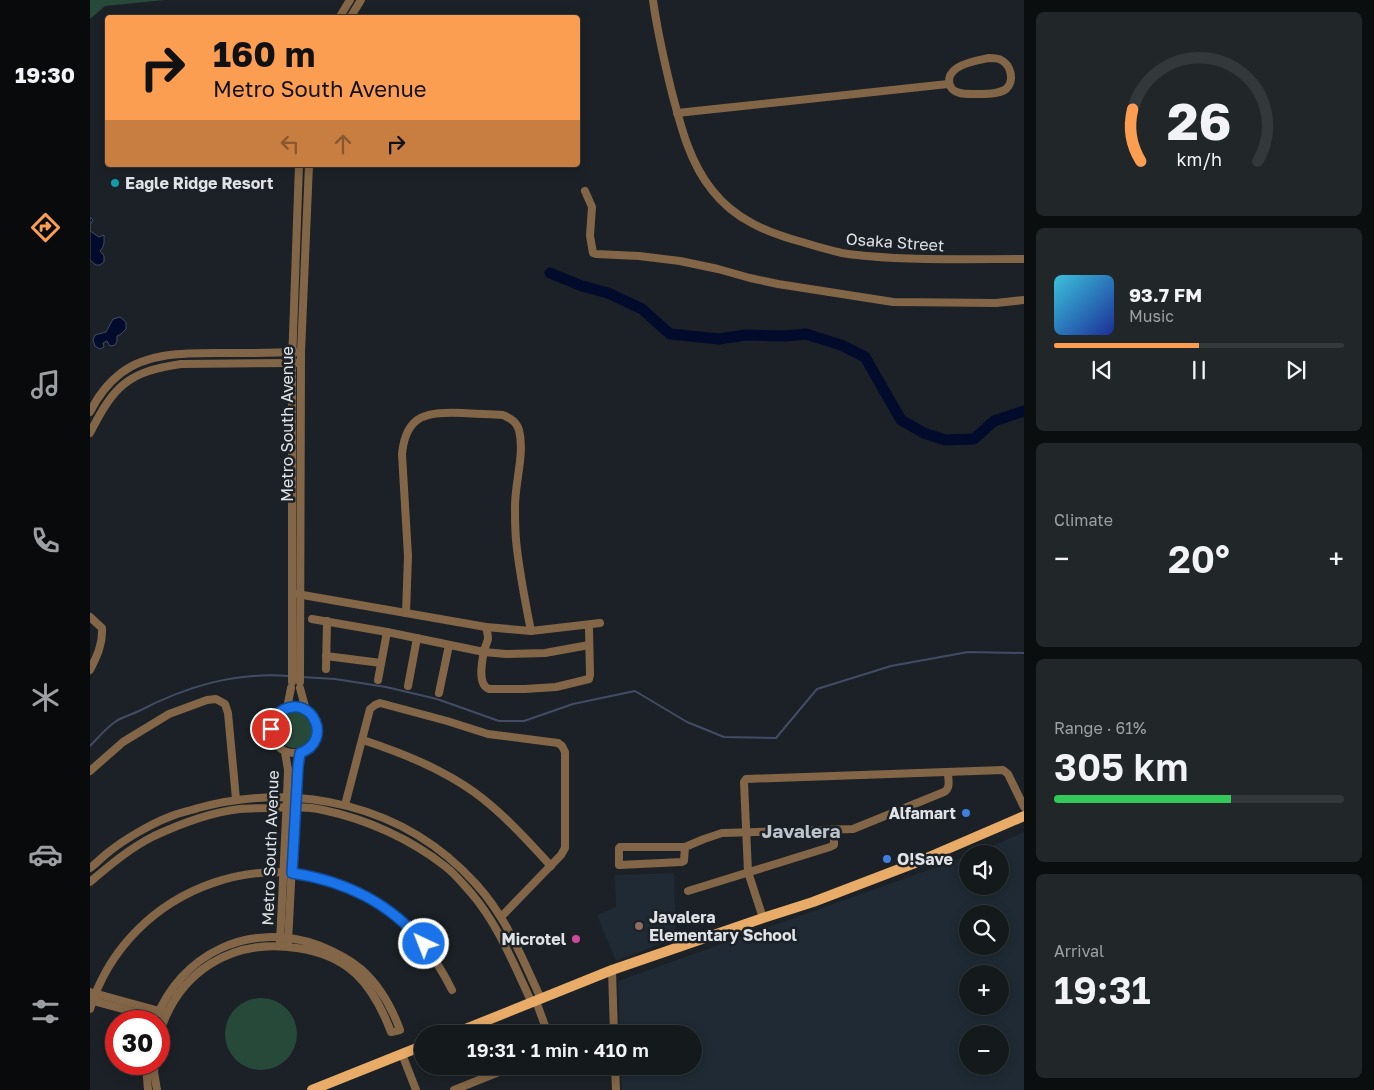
<!DOCTYPE html>
<meta charset="utf-8">
<style>
:root{--surface:#14191c;--page:#212629;--text:#f1f3f6;--muted:#9da0a3;--line:#33383b;--accent:#fc9e52}
body{margin:0;font-family:"Golos Text",sans-serif;background:var(--page);color:var(--text);height:100vh;display:flex;flex-direction:column;font-size:19px;white-space:nowrap}
*{box-sizing:border-box;margin:0}
p{font-size:16px;color:var(--muted)}
.icon{flex:none;width:28px;height:28px;fill:none;stroke:currentColor;stroke-width:2;stroke-linecap:round;stroke-linejoin:round}
.map{position:relative;flex:1;overflow:hidden}
.details{display:flex;flex-direction:column;gap:12px;padding:12px;background:#0b0e0f;width:350px}
.details>*{flex:none}
.banner{position:absolute;left:15px;top:15px;width:475px;height:152px;border-radius:5px;box-shadow:0 2px 12px #0003,0 0 0 1px var(--line);background:#fc9e52;color:#111;overflow:hidden}
.controls{position:absolute;left:869px;top:845px;display:grid;gap:10px}
.controls a{display:grid;place-items:center;width:50px;height:50px;border-radius:50%;background:var(--surface);box-shadow:0 2px 12px #0003,0 0 0 1px var(--line);font-size:25px}
.speed{position:absolute;left:15px;top:1010px;display:flex;gap:10px;font-size:25px;font-weight:700;text-align:center}
.speed>*{display:grid;place-content:center;width:65px;height:65px;border-radius:50%;background:var(--surface);box-shadow:0 2px 12px #0003,0 0 0 1px var(--line);line-height:1}
.speed .limit{border:8px solid #d22;background:#fff;color:#111}
.pin{position:absolute;display:grid;place-items:center;width:42px;height:42px;color:#fff;margin:-21px;border:2px solid #fff;border-radius:50%;box-shadow:0 1px 5px #0007}
.me{position:absolute;width:55px;margin:-28px;rotate:317deg;stroke-linejoin:round;filter:drop-shadow(0 0 4px #0008)}
.turn{display:flex;align-items:center;gap:18px;height:105px;padding:0 25px;font-size:22px}
.turn .icon{width:65px;height:65px;stroke-width:2.5}
.turn b{display:block;font-size:35px;line-height:42px}
.lanes{display:flex;align-items:center;height:48px;padding:0 25px;background:#0003;justify-content:center;gap:25px;direction:ltr}
.lanes .off{opacity:.35}
.big{font-size:38px;font-weight:600;line-height:1.1}
.details .widget{flex:1;display:flex;flex-direction:column;justify-content:center;gap:8px;min-width:0;padding:0 18px;border-radius:8px;background:var(--page)}
.details .dial{align-items:center;gap:0}
.dial svg{height:130px;overflow:visible;fill:none;stroke:var(--line);stroke-width:7;stroke-linecap:round;text-anchor:middle}
.dial text{fill:var(--text);stroke:none}
.song{display:flex;align-items:center;gap:15px}
.cover{width:60px;height:60px;border-radius:8px;background:linear-gradient(135deg,hsl(190 70% 55%),hsl(230 70% 35%))}
.played{height:5px;border-radius:2px;background:linear-gradient(90deg,var(--accent) 50%,var(--line) 50%)}
.keys{display:flex;justify-content:space-around;direction:ltr}
.heat{display:flex;justify-content:space-between;align-items:center;font-size:28px;direction:ltr}
.charge{height:8px;border-radius:4px;background:linear-gradient(90deg,#34c759 61%,var(--line) 0)}
.trip{position:absolute;left:324px;top:1025px;width:288px;height:50px;border-radius:25px;background:var(--surface);box-shadow:0 2px 12px #0003,0 0 0 1px var(--line);font-weight:600;line-height:50px;text-align:center}
main{display:flex;flex:1;min-height:0}
.tabs{display:flex;flex-direction:column;width:90px;justify-content:space-around;align-items:center;background:#080a0b;color:var(--muted)}
.tabs .icon{width:35px;height:35px}
.tabs .selected{color:var(--accent)}
.tabs b{font-size:22px;color:var(--text)}
.map>svg:first-child{display:block}
</style>
<main>
<nav class="tabs">
<b>19:30</b>
<svg class="icon selected" aria-label="directions" viewBox="0 0 24 24"><path d="M12 3l9 9-9 9-9-9zM9 14v-3h6M13 9l2 2-2 2"/></svg>
<svg class="icon" aria-label="music" viewBox="0 0 24 24"><path d="M9 18V5l10-2v13"/><circle cx="6" cy="18" r="3"/><circle cx="16" cy="16" r="3"/></svg>
<svg class="icon" aria-label="phone" viewBox="0 0 24 24"><path d="M5 4h4l2 5-3 2q2 4 5 5l2-3 5 2v4C11 20 4 13 5 4z"/></svg>
<svg class="icon" aria-label="climate" viewBox="0 0 24 24"><path d="M12 3v18M4 7l16 10M4 17L20 7"/></svg>
<svg class="icon" aria-label="car" viewBox="0 0 24 24"><path d="M5 17H2v-5l4-1 3-4h7l3 4 3 1v5h-3M9 17h6M6 11h13"/><circle cx="7" cy="17" r="2"/><circle cx="17" cy="17" r="2"/></svg>
<svg class="icon" aria-label="filters" viewBox="0 0 24 24"><path d="M4 7h16M4 17h16"/><circle cx="9" cy="7" r="2"/><circle cx="15" cy="17" r="2"/></svg>
</nav>
<div class="map">
<svg width="934" height="1090" viewBox="0 0 934 1090">
<rect width="100%" height="100%" fill="#1b2126"/>
<g fill="#1f2a34" fill-rule="evenodd">
<path d="M 934,832 L 934,1090 L 532,1090 L 531,1066 L 602,1066 L 602,1034 L 530,1034 L 528,981 L 877,856 L 878,886 L 910,886 L 910,854 L 884,854 ZM 878,914 L 910,914 L 910,946 L 878,946 ZM 878,974 L 910,974 L 910,1006 L 878,1006 ZM 878,1034 L 910,1034 L 910,1066 L 878,1066 Z"/>
<path d="M 584,873 L 586,939 L 567,945 L 526,961 L 507,915 L 526,907 L 525,875 Z"/>
</g>
<g fill="#27493a">
<path d="M 0,0 L 75,0 L 15,6 L 0,19 Z"/>
<circle cx="205" cy="730" r="18"/>
<circle cx="171" cy="1034" r="36"/>
</g>
<g fill="#020b2c" stroke="#444c64">
<path d="M 0,217 L 3,220 L 0,225 L 0,231 L 9,237 L 14,235 C 14,241 15,246 10,251 L 14,256 L 14,262 L 10,265 L 6,265 L 0,260 Z"/>
<path d="M 30,317 L 36,322 L 36,329 L 31,334 L 27,336 L 27,341 L 25,345 L 20,346 L 17,341 L 13,343 L 14,347 L 10,349 L 5,346 L 3,340 L 5,335 L 16,332 L 23,319 Z"/>
</g>
<g fill="none" stroke-linecap="round" stroke-linejoin="round">
<g stroke="#444c64" stroke-width="2">
<path d="M 211,677 L 245,679 L 296,687 L 347,699 L 409,721 L 434,721 L 483,704 L 545,691 L 597,722 L 634,737 L 686,738 L 727,689 L 801,666 L 878,652 L 934,653"/>
<path d="M 0,746 C 8,738 16,728 25,722 C 31,717 41,715 49,711 C 97,686 145,672 199,676"/>
</g>
<path stroke="#020b2c" stroke-width="11" d="M 460,273 L 492,286 L 518,293 L 552,309 L 580,334 L 629,339 L 656,335 L 695,336 L 716,334 L 751,345 L 775,357 L 811,420 L 834,433 L 855,440 L 884,439 L 904,421 L 934,411"/>
<g stroke="#836647" stroke-width="8">
<path d="M 563,0 C 567,30 574,60 581,89 C 590,123 599,162 622,190 C 644,219 678,233 712,242 C 725,246 739,250 752,253 C 770,256 788,257 805,258 C 848,260 891,259 934,259"/>
<path d="M 249,18 L 260,0"/>
<path d="M 260,18 L 271,0"/>
<path d="M 899,58 C 903,58 908,58 911,60 C 921,65 925,81 916,89 C 908,95 891,94 882,94 C 878,94 874,94 870,93 C 856,90 856,75 867,68 C 876,62 889,60 899,58 Z"/>
<path d="M 587,113 L 858,84"/>
<path d="M 495,191 L 502,207 L 500,236 L 503,253 L 506,254 L 549,256 L 590,261 L 628,269 L 660,278 L 688,284 L 803,302 L 906,303 L 934,300"/>
<path d="M 0,412 C 7,398 18,383 31,373 C 60,351 102,353 138,353 C 161,353 183,353 206,352"/>
<path d="M 0,433 C 24,386 37,372 91,364 L 206,363"/>
<path d="M 207,594 L 396,627 L 441,631 L 510,623"/>
<path d="M 316,613 L 318,556 L 312,454 C 316,413 338,412 373,413 C 387,414 400,414 413,415 C 421,419 426,421 429,430 C 435,453 425,482 425,506 C 425,517 425,529 426,540 C 429,571 435,601 441,631"/>
<path d="M 0,617 L 12,628 C 13,644 7,656 0,670"/>
<path d="M 222,619 L 297,632 L 394,652 L 416,654 L 455,653 L 499,645"/>
<path d="M 396,627 C 397,631 398,636 398,639 C 397,643 395,647 394,651 C 392,661 387,685 399,689 L 435,689 L 466,687 L 499,679 L 500,675 L 499,629"/>
<path d="M 236,656 L 291,663"/>
<path d="M 236,669 L 237,621"/>
<path d="M 288,680 L 297,632"/>
<path d="M 202,682 L 202,363 L 209,165"/>
<path d="M 210,682 L 211,352 L 219,165"/>
<path d="M 318,686 L 327,638"/>
<path d="M 210,688 L 216,710"/>
<path d="M 349,693 L 359,645"/>
<circle cx="204" cy="730" r="23"/>
<path d="M 197,708 L 201,688"/>
<path d="M 273,740 C 312,753 350,768 384,792 C 413,813 437,840 461,866"/>
<path d="M 0,771 L 33,742 L 79,714 L 117,700 L 126,699 L 135,704 L 138,713 L 146,799"/>
<path d="M 255,805 L 280,709 L 285,705 L 290,703 L 357,721 L 398,734 L 468,743 L 472,746 L 475,752 L 475,848 L 471,855 L 411,917"/>
<path d="M 595,847 L 594,861 L 592,862 L 529,865 L 529,848 L 530,847 L 595,847 L 614,839 L 632,833 L 763,829 L 854,792 C 861,788 858,780 858,772"/>
<path d="M 0,868 C 7,863 13,856 20,851 C 35,839 61,824 79,817 C 88,813 99,811 108,808 C 209,781 315,805 386,884 C 417,918 432,958 451,999"/>
<path d="M 0,882 C 20,865 40,848 64,836 C 90,824 122,812 150,809 C 160,808 171,808 181,808 C 198,807 217,806 233,810 C 276,819 321,839 356,867 C 365,874 374,885 382,894 C 409,926 424,965 442,1003"/>
<path d="M 598,891 L 740,847 L 744,845 L 744,830"/>
<path d="M 673,918 L 658,872 L 654,782 L 656,779 L 913,770 L 918,774 L 934,807"/>
<path d="M 190,942 L 197,797 L 198,770 L 195,752"/>
<path d="M 198,942 L 207,767 L 210,753"/>
<path d="M 522,970 L 524,1034"/>
<path d="M 0,992 L 73,1012"/>
<path d="M 0,1000 L 70,1019"/>
<path d="M 446,1001 L 458,1034"/>
<path d="M 0,1009 C 38,885 190,831 296,908 C 326,930 346,958 362,990"/>
<path d="M 65,1021 C 91,953 159,921 228,945 C 243,951 259,959 271,969 C 289,985 302,1008 310,1030 L 301,1032 C 293,1011 283,990 266,974 C 250,959 228,951 207,948 C 142,938 88,971 69,1035"/>
<path d="M 312,1054 L 326,1090"/>
<path d="M 56,1064 L 58,1090"/>
<path d="M 65,1064 L 64,1072 L 67,1090"/>
<path d="M 525,1066 L 526,1090"/>
<path d="M 364,1090 L 424,1066"/>
</g>
<g stroke="#e8ac68" stroke-width="10">
<path d="M 363,1034 L 522,970 L 673,918 L 723,902 L 825,863 L 934,816"/>
<path d="M 222,1090 L 332,1046"/>
</g>
</g>
<g fill="none" stroke-linecap="round" stroke-linejoin="round">
<g stroke="#114b97" stroke-width="12">
<path id="route" d="M 181,729 C 182,721 186,714 193,710 C 222,694 244,741 210,753 L 208,767 L 202,873 C 255,881 299,902 334,944"/>
</g>
<use href="#route" stroke="#1a73e8" stroke-width="9"/>
</g>
<circle fill="#0f9aa8" stroke="#1b2126" stroke-width="2" cx="25" cy="183" r="5"/>
<g fill="#3f7fe0" stroke="#1b2126" stroke-width="2">
<circle cx="876" cy="813" r="5"/>
<circle cx="797" cy="859" r="5"/>
</g>
<circle fill="#8d6e63" stroke="#1b2126" stroke-width="2" cx="549" cy="926" r="5"/>
<circle fill="#d1479c" stroke="#1b2126" stroke-width="2" cx="486" cy="939" r="5"/>
<g text-anchor="middle" dominant-baseline="central" stroke-width="5" stroke-linejoin="round" paint-order="stroke">
<g font-size="16" font-weight="bold" fill="#dfe3e7" stroke="#1b2126" text-anchor="start">
<text x="35" y="183">Eagle Ridge Resort</text>
<text x="866" y="813" text-anchor="end">Alfamart</text>
<text x="807" y="859">O!Save</text>
<text x="559" y="917">Javalera<tspan x="559" dy="18">Elementary School</tspan></text>
<text x="476" y="939" text-anchor="end">Microtel</text>
</g>
<g font-size="16" fill="#dfe3e7" stroke="#1b2126">
<text transform="translate(805 242) rotate(4)">Osaka Street</text>
<text transform="translate(197 424) rotate(-90)">Metro South Avenue</text>
<text transform="translate(180 848) rotate(-88)">Metro South Avenue</text>
</g>
<g font-size="19" font-weight="bold" fill="#bcc4cb" stroke="#1b2126">
<text x="711" y="830">Javalera</text>
</g>
</g>
</svg>
<div class="controls">
<a><svg class="icon" aria-label="sound" viewBox="0 0 24 24"><path d="M4 9h4l5-4v14l-5-4H4zM17 9q2 3 0 6"/></svg></a>
<a><svg class="icon" aria-label="search" viewBox="0 0 24 24"><circle cx="10" cy="10" r="6"/><path d="M15 15l6 6"/></svg></a>
<a>+</a>
<a>−</a>
</div>
<div class="speed"><div class="limit">30</div></div>
<div class="pin" style="left:181px;top:729px;background:#d93025"><svg class="icon" aria-label="arrive" viewBox="0 0 24 24"><path d="M6 21V4h12l-3 4 3 4H6"/></svg></div>
<svg class="me" style="left:334px;top:944px" viewBox="-20 -20 40 40"><circle r="17" fill="#1a73e8" stroke="#fff" stroke-width="3"/><path d="M0-11L8 9 0 5-8 9z" fill="#fff"/></svg>
<div class="trip">19:31 · 1 min · 410 m</div>
<div class="banner">
<div class="turn"><svg class="icon" aria-label="right" viewBox="0 0 24 24"><path d="M7 20v-9h11M14 6l5 5-5 5"/></svg><div><b>160 m</b>Metro South Avenue</div></div>
<div class="lanes"><svg class="icon off" aria-label="left" viewBox="0 0 24 24"><path d="M17 20v-9H6M10 6l-5 5 5 5"/></svg><svg class="icon off" aria-label="ahead" viewBox="0 0 24 24"><path d="M12 20V5M6 11l6-6 6 6"/></svg><svg class="icon" aria-label="right" viewBox="0 0 24 24"><path d="M7 20v-9h11M14 6l5 5-5 5"/></svg></div>
</div>
</div>
<section class="details">
<div class="widget dial"><svg viewBox="0 0 100 80">
<path d="M14 69A42 42 0 1 1 86 69"/>
<path d="M14 69A42 42 0 0 1 9 37" stroke="#fc9e52"/>
<text x="50" y="56" font-size="32" font-weight="700">26</text>
<text x="50" y="72" font-size="11">km/h</text>
</svg></div>
<div class="widget">
<div class="song"><i class="cover"></i><div><b>93.7 FM</b><p>Music</p></div></div>
<div class="played"></div>
<div class="keys"><svg class="icon" aria-label="previous" viewBox="0 0 24 24"><path d="M18 5L8 12l10 7zM5 5v14"/></svg><svg class="icon" aria-label="pause" viewBox="0 0 24 24"><path d="M8 5v14M16 5v14"/></svg><svg class="icon" aria-label="next" viewBox="0 0 24 24"><path d="M6 5l10 7-10 7zM19 5v14"/></svg></div>
</div>
<div class="widget"><p>Climate</p>
<div class="heat"><a>−</a><b class="big">20°</b><a>+</a></div>
</div>
<div class="widget"><p>Range · 61%</p><b class="big">305 km</b><div class="charge"></div></div>
<div class="widget"><p>Arrival</p><b class="big">19:31</b></div>
</section>
</main>
